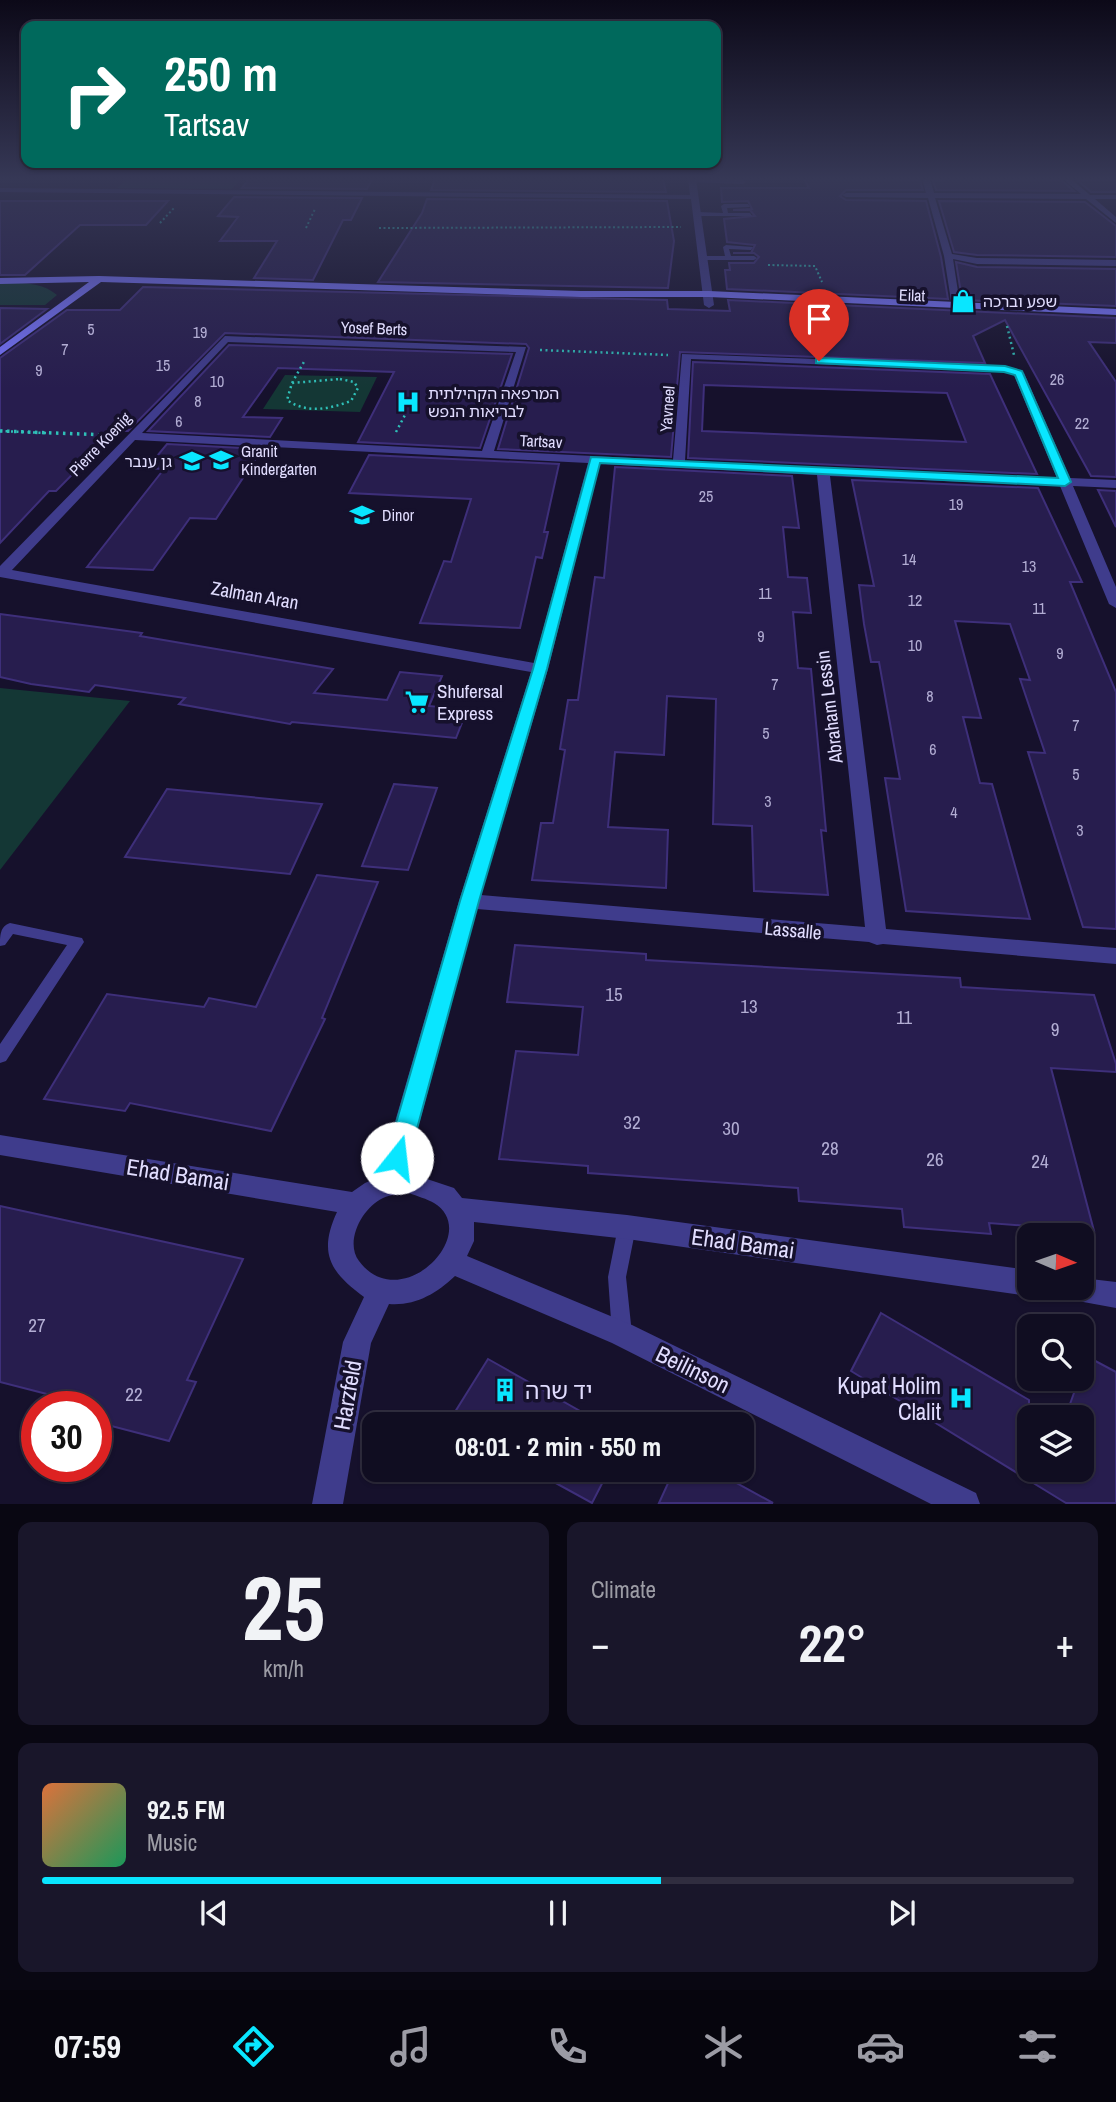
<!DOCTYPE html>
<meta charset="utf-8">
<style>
:root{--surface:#100d21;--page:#19162a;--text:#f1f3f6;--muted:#9c9ca5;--line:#302d3f;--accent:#09e6ff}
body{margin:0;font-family:"Archivo Narrow","Noto Sans Hebrew",sans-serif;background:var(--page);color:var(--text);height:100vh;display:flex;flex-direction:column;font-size:26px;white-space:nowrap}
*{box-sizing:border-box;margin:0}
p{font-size:23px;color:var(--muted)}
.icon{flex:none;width:38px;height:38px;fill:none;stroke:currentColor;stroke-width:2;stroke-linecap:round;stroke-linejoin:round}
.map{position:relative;height:1504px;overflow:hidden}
.panel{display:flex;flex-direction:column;gap:18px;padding:18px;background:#090712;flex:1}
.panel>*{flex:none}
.hud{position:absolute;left:21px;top:21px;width:700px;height:147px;border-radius:14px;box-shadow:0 2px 5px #0004,0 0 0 2px var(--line);background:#00695c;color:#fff;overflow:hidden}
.needle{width:46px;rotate:92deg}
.tools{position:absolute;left:1017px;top:1223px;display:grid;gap:14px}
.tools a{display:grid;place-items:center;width:77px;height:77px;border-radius:14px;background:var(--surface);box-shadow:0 2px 5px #0004,0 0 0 2px var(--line);font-size:35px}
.speed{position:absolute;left:21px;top:1391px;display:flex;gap:14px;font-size:35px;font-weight:700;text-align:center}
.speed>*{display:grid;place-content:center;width:91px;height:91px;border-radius:50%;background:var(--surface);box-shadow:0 2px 5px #0004,0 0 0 2px var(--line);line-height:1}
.speed .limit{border:10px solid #d22;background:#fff;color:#111}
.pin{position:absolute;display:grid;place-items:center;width:60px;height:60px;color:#fff;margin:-72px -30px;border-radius:50% 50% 50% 0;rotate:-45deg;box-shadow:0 0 7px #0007}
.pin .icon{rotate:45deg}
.me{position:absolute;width:77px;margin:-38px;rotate:16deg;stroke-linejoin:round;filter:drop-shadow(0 0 5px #0008)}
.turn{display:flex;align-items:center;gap:24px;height:147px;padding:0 28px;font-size:32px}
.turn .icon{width:91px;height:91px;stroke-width:2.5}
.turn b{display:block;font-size:49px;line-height:60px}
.big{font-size:52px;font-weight:700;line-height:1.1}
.panel .card{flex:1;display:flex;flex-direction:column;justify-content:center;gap:10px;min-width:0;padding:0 24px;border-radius:14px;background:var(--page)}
.panel .dial{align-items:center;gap:0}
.dial b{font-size:91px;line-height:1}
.song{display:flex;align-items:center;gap:21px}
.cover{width:84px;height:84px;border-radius:10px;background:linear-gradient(135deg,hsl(20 70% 55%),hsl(150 70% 35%))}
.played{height:7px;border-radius:4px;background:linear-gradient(90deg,var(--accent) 60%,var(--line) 60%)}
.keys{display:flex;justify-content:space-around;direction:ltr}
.heat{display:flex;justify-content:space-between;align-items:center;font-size:38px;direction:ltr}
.panel .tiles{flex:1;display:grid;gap:18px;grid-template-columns:1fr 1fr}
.card:last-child{grid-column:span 2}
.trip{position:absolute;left:362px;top:1412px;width:392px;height:70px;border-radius:14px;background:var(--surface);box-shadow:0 2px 5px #0004,0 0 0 2px var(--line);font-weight:700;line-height:70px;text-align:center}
.tabs{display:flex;height:112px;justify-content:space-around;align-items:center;background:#06050d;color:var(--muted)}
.tabs .icon{width:49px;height:49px}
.tabs .active{color:var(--accent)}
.tabs b{font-size:32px;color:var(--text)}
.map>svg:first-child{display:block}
</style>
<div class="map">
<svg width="1116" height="1504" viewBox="0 0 1116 1504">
<rect width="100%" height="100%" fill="#16112c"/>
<g fill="#143735">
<path d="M 127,179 L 241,179 L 232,189 L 117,188 Z"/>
<path d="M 0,283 C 20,283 41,281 57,295 L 45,305 L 0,305 Z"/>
<path d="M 285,375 L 377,377 L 360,412 L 263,409 Z"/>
<path d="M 0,688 L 130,701 L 0,870 Z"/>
</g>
<g fill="#271d4e" stroke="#3e2f7a" stroke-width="2" fill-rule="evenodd">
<path d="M 249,179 L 372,179 L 367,189 L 242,188 Z"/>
<path d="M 435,179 L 663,179 L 666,192 L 431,190 Z"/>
<path d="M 804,179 L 920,180 L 923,190 L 846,190 L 840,196 L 846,200 L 926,201 L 941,257 L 948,299 L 727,289 L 725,270 L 730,270 L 729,263 L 754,263 L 759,257 L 754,253 L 733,253 L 751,253 L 755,245 L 727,242 L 724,219 L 755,216 L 750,210 L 733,210 L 752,209 L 748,201 L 722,202 L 721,188 L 809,188 Z"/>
<path d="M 942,179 L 1061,180 L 1074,191 L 936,190 L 933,181 L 943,181 Z"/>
<path d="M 1077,180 L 1116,180 L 1116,192 L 1091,192 Z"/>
<path d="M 234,197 L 362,198 L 351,220 L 343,220 L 313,280 L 254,278 L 277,241 L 220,241 L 238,217 L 218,216 Z"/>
<path d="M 427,199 L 667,201 L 674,241 L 668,288 L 378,282 L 422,213 Z"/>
<path d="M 0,201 L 168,201 L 146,225 L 80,225 L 25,275 L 0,275 Z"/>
<path d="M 939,201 L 1085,202 L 1116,226 L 1116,257 L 977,255 L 954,252 Z"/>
<path d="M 956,262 L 977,267 L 1116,269 L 1116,306 L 962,300 Z"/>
<path d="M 143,287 L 667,300 L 668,309 L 730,311 L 728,300 L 1116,318 L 1116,343 L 1089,342 L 1116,382 L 1116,477 L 1091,476 L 1005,320 L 973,336 L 985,363 L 680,352 L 671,457 L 498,449 L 529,348 L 526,344 L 225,333 L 128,431 L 115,431 L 56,491 L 49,491 L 0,543 L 0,358 L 67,310 L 120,310 Z"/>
<path d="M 0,308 L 47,309 L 0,344 Z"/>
<path d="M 229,345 L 512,354 L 480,448 L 358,442 L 394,372 L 278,368 L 243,417 L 282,418 L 270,437 L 148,431 Z"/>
<path d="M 693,362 L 990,374 L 1037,474 L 688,458 ZM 704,385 L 947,393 L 966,442 L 702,431 Z"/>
<path d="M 167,444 L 262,449 L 216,519 L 190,518 L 153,570 L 87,567 L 164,469 L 147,468 Z"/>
<path d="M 369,455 L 559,464 L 544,532 L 548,532 L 542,558 L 536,557 L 520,628 L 420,623 L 444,561 L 451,562 L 471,499 L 349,493 Z"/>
<path d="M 615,467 L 792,476 L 799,528 L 783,527 L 788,577 L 807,578 L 811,613 L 793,612 L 798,668 L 811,669 L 826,831 L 821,830 L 828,895 L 754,891 L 752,826 L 713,824 L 716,699 L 667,696 L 664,755 L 615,752 L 608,827 L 668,830 L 666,888 L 532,880 L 541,823 L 553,823 L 565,750 L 560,749 L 568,700 L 578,700 L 595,577 L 604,578 Z"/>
<path d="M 852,480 L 1038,488 L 1082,582 L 1070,582 L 1116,692 L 1116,929 L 1083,927 L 1028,752 L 1045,753 L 1020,679 L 1030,680 L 1010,624 L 955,621 L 981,718 L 963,717 L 980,783 L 992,784 L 1030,919 L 906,911 L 885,778 L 900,779 L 879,662 L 871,662 L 864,624 L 859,585 L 874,586 Z"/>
<path d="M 1098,490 L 1116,491 L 1116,527 Z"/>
<path d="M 0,614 L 142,633 L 140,636 L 333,669 L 314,693 L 387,700 L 400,672 L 442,676 L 429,706 L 467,710 L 456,738 L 292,722 L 290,724 L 179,704 L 185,698 L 95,685 L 89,692 L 31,684 L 0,677 Z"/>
<path d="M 394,784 L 437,788 L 408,870 L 362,866 Z"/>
<path d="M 167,789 L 322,804 L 290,874 L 125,857 Z"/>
<path d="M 317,875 L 378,882 L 322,1018 L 325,1019 L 271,1131 L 130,1103 L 125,1111 L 44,1099 L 107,994 L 204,1007 L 209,998 L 256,1007 Z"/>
<path d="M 515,945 L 646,954 L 646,960 L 960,978 L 961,987 L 1094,995 L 1116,1064 L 1116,1072 L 1051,1068 L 1094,1231 L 989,1223 L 991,1234 L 904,1227 L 902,1209 L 799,1201 L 798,1188 L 588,1173 L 588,1166 L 499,1159 L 516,1051 L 578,1055 L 583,1007 L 507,1002 Z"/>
<path d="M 0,1206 L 243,1259 L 187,1380 L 196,1382 L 169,1441 L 96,1422 L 96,1407 L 71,1407 L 74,1401 L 0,1382 Z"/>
<path d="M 881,1313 L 1029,1400 L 1029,1470 L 1082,1470 L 1082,1418 L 1065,1418 L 1079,1379 L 1082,1379 L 1088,1357 L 1116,1372 L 1116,1503 L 1066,1503 L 851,1371 Z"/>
<path d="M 488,1359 L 603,1424 L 457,1424 L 450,1420 Z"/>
<path d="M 532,1470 L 609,1470 L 592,1503 Z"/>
<path d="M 674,1470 L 713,1470 L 773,1503 L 659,1503 Z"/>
</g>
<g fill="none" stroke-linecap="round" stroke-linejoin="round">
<g stroke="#2fc0b8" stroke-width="2" stroke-dasharray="2 2.5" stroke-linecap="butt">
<path d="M 160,223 L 174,208"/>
<path d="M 306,228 L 315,209"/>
<path d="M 379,228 L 681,227"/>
<path d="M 768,265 L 815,266 L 822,282"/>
</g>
<g stroke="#2fc0b8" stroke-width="2.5" stroke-dasharray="2 3.5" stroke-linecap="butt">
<path d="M 1007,326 L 1014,355"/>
<path d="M 540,350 L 668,355"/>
<path d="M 340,379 L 354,382 L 358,388 L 351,401 C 329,409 307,414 287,400 L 292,383 Z"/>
<path d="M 292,383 L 305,360"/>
<path d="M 0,431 L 46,433"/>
<path d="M 396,432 L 405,415"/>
</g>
<path stroke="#2fc0b8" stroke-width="3.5" stroke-dasharray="2.5 4.5" stroke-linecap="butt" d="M 0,431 L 108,435"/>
<g fill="#3f3c8c" fill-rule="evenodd">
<path d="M 692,179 L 743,180 L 746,182 L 743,184 L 690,182 Z"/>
<path d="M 748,204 L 750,207 L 727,208 L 728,213 L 750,213 L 752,216 L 698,216 L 695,214 L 698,212 L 723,213 L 721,206 L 724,204 Z"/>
<path d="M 726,245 L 753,247 L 751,250 L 729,249 L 731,256 L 754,256 L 757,258 L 754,260 L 704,260 L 701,258 L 704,256 L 725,256 L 723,247 Z"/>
<path d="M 10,923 L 77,937 L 82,938 L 84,942 L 6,1061 L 0,1063 L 0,1044 L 67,945 L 13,934 L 5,945 L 0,946 C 0,936 0,926 10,923 Z"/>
<path d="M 627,1219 L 633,1221 L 636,1227 L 626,1277 L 632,1334 L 629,1341 L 622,1343 L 615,1341 L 612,1334 L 608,1277 L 618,1227 L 621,1221 Z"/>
</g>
<g fill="#3f3c8c" fill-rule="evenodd">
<path d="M 688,179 L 696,179 L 714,305 L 709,308 L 704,305 L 691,199 L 0,192 L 0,188 L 690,195 Z"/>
<path d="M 922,179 L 930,179 L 934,193 L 1081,194 L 1063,179 L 1071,179 L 1090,195 L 1116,195 L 1116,199 L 1095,199 L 1116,217 L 1116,223 L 1086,199 L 935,198 L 952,254 L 977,258 L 1116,260 L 1116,266 L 977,264 L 953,259 L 960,305 L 952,307 L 944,256 L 928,198 L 846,197 L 842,195 L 846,193 L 926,193 Z"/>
<path d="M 225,336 L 526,347 L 494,451 L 673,460 L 682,354 L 1005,366 L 1024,373 L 1070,478 L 1116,480 L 1116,488 L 1073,486 L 1116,587 L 1116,608 L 1109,604 L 1060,486 L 830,476 L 886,929 L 1116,948 L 1116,964 L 883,944 L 877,945 L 869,942 L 477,909 L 406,1172 L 454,1188 L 462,1198 L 627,1215 L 1029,1270 L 1029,1288 L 1040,1288 L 1039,1292 L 1029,1296 L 627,1239 L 474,1222 L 474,1241 L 467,1256 L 632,1325 L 976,1493 L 980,1504 L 931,1504 L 612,1343 L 455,1276 C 436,1294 415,1306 389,1304 L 371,1343 L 343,1504 L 312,1504 L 343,1342 L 364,1297 C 330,1272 318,1253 337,1212 L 0,1155 L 0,1135 L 352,1192 L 365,1183 L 379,1177 L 459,901 L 531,672 L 0,577 L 0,566 ZM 228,342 L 516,352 L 482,451 L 142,433 ZM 691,359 L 1004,372 L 1014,375 L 1057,478 L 685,461 ZM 135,440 L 588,463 L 534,663 L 12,570 ZM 600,464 L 817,475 L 865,927 L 481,895 L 548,669 ZM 409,1193 C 417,1196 427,1199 434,1203 C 483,1233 401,1317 359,1261 C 344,1241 363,1207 383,1198 C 391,1194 401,1194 409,1193 Z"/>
<path d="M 1082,1278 L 1116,1282 L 1116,1308 L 1056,1297 L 1052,1288 L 1082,1288 Z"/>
</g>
<path fill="#7774ff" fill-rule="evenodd" d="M 99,276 L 581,291 L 709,291 L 1116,309 L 1116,315 L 709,297 L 581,297 L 101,282 L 0,355 L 0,347 L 89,282 L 0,284 L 0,278 Z"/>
</g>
<linearGradient id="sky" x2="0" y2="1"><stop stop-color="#0c0918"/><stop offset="0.46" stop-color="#363856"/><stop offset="1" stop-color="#363856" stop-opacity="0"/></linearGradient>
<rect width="1116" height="389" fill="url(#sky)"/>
<path fill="#09e6ff" stroke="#0696a6" stroke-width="2" d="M 819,358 L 1005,366 L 1022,371 L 1071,482 L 1065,486 L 600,463 L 547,669 L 479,901 L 409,1158 L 405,1165 L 397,1168 L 389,1165 L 386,1158 L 460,901 L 533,669 L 591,457 L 1058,478 L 1015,375 L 1004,372 L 816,363 L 816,359 Z"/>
<defs>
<g id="shop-bare" transform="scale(1.89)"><path d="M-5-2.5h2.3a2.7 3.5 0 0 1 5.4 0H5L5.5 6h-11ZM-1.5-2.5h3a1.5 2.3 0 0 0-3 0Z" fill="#09e6ff" stroke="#16112c" stroke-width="2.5" paint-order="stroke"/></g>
<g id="hospital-bare" transform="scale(1.89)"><path d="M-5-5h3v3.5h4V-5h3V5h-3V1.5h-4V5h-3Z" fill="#09e6ff" stroke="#16112c" stroke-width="2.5" paint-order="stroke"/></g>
<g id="school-bare" transform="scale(1.89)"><path d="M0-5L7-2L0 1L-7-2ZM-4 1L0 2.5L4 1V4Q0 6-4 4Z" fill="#09e6ff" stroke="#16112c" stroke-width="2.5" paint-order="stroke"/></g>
<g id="supermarket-bare" transform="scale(1.89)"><path d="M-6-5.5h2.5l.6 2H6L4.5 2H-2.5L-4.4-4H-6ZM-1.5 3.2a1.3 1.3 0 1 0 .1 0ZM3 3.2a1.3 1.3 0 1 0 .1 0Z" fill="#09e6ff" stroke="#16112c" stroke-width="2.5" paint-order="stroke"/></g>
<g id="building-bare" transform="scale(1.89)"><path d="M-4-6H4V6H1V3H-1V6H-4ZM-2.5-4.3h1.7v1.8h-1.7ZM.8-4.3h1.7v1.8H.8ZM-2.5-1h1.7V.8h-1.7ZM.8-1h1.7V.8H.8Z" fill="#09e6ff" stroke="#16112c" stroke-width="2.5" paint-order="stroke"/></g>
</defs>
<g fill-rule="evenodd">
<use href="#shop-bare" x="963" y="301"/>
<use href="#hospital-bare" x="408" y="402"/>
<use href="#school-bare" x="221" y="460"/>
<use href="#school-bare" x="192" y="461"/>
<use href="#school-bare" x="362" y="515"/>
<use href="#supermarket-bare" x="417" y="702"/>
<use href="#building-bare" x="505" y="1390"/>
<use href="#hospital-bare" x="961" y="1398"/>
</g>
<g text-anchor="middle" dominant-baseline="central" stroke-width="7" stroke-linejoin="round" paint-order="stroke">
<g font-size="16" fill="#e1ddff" stroke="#16112c">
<text transform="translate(912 295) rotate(2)">Eilat</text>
<text transform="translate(374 328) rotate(2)">Yosef Berts</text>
<text transform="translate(667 409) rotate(-86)">Yavneel</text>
<text transform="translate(541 441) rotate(3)">Tartsav</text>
<text transform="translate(100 444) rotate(-46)">Pierre Koenig</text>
</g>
<g font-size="16" fill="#e1ddff" stroke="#16112c" text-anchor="start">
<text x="983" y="301">שפע וברכה</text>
<text x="428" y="393">המרפאה הקהילתית<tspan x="428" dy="18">לבריאות הנפש</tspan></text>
<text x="241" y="451">Granit<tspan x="241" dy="18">Kindergarten</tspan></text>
<text x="172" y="461" text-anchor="end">גן ענבר</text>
<text x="382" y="515">Dinor</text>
</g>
<g font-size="16" fill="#b2add3">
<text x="91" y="329">5</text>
<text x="200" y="332">19</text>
<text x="65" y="349">7</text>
<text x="163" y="365">15</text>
<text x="39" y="370">9</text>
<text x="1057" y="379">26</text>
<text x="217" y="381">10</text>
<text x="198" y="401">8</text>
<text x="179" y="421">6</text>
<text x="1082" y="423">22</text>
<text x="706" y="496">25</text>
<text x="956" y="504">19</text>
<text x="909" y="559">14</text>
<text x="1029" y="566">13</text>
<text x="765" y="593">11</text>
<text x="915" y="600">12</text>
<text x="1039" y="608">11</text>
<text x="761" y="636">9</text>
<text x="915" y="645">10</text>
<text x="1060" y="653">9</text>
<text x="775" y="684">7</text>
<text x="930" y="696">8</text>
<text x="1076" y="725">7</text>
<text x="766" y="733">5</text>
<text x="933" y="749">6</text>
<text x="1076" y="774">5</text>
<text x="768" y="801">3</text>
<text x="954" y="812">4</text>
<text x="1080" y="830">3</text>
</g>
<g font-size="19" fill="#e1ddff" stroke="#16112c">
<text transform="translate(255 595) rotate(10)">Zalman Aran</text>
<text transform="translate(829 707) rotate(-97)">Abraham Lessin</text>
<text transform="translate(793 930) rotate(5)">Lassalle</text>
</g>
<g font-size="19" fill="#e1ddff" stroke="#16112c" text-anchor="start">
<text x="437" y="691">Shufersal<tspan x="437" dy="22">Express</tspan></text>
</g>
<g font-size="19" fill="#b2add3">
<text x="614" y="994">15</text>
<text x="749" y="1006">13</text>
<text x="904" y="1017">11</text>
<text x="1055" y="1029">9</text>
<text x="632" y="1122">32</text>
<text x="731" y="1128">30</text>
<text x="830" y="1148">28</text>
<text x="935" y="1159">26</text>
<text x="1040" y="1161">24</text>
<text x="37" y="1325">27</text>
<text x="134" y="1394">22</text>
</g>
<g font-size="23" fill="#e1ddff" stroke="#16112c">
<text transform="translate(178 1174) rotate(9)">Ehad Bamai</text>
<text transform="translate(743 1243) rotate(8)">Ehad Bamai</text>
<text transform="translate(693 1369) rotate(26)">Beilinson</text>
<text transform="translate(347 1395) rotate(-80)">Harzfeld</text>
</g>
<g font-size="23" fill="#e1ddff" stroke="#16112c" text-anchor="end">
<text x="941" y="1385">Kupat Holim<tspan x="941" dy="26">Clalit</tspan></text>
<text x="525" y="1390" text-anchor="start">יד שרה</text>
</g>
</g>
</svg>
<div class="tools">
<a><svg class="needle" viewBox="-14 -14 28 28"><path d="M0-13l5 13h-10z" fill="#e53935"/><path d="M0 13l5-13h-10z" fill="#9c9ca5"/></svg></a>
<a><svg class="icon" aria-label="search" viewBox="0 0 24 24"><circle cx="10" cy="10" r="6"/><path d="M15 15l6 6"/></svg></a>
<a><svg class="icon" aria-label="layers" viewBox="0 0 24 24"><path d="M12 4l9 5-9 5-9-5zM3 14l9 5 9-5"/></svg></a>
</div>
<div class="speed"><div class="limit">30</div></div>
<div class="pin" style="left:819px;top:361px;background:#d93025"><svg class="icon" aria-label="arrive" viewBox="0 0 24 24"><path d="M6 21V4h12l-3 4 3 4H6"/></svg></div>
<svg class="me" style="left:397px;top:1158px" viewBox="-20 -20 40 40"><circle r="19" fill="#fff"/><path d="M0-13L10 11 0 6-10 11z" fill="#09e6ff"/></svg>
<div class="trip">08:01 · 2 min · 550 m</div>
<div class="hud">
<div class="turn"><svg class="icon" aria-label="right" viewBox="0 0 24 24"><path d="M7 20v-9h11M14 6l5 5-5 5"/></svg><div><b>250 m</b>Tartsav</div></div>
</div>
</div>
<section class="panel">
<div class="tiles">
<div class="card dial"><b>25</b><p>km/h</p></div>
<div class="card"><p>Climate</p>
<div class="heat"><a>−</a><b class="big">22°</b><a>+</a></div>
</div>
<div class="card">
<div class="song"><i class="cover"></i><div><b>92.5 FM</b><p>Music</p></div></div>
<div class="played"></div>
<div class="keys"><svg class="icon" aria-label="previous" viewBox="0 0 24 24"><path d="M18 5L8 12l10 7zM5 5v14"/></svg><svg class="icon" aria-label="pause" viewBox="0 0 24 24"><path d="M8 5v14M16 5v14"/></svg><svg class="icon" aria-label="next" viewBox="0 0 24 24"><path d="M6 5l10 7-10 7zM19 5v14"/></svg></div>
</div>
</div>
</section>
<nav class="tabs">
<b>07:59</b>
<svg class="icon active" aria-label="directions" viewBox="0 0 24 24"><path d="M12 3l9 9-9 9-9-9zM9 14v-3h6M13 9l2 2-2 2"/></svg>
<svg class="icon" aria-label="music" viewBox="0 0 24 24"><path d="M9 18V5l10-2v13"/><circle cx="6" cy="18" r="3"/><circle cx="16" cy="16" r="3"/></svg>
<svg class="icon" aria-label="phone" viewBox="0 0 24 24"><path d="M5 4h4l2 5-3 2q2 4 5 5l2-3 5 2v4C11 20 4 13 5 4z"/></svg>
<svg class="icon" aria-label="climate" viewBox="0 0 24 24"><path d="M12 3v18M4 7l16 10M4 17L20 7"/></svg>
<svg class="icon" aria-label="car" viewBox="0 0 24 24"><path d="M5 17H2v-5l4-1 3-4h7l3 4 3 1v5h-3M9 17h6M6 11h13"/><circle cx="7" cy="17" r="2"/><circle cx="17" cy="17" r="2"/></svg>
<svg class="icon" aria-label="filters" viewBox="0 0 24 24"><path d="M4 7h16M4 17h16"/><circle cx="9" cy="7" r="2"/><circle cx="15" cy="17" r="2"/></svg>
</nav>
